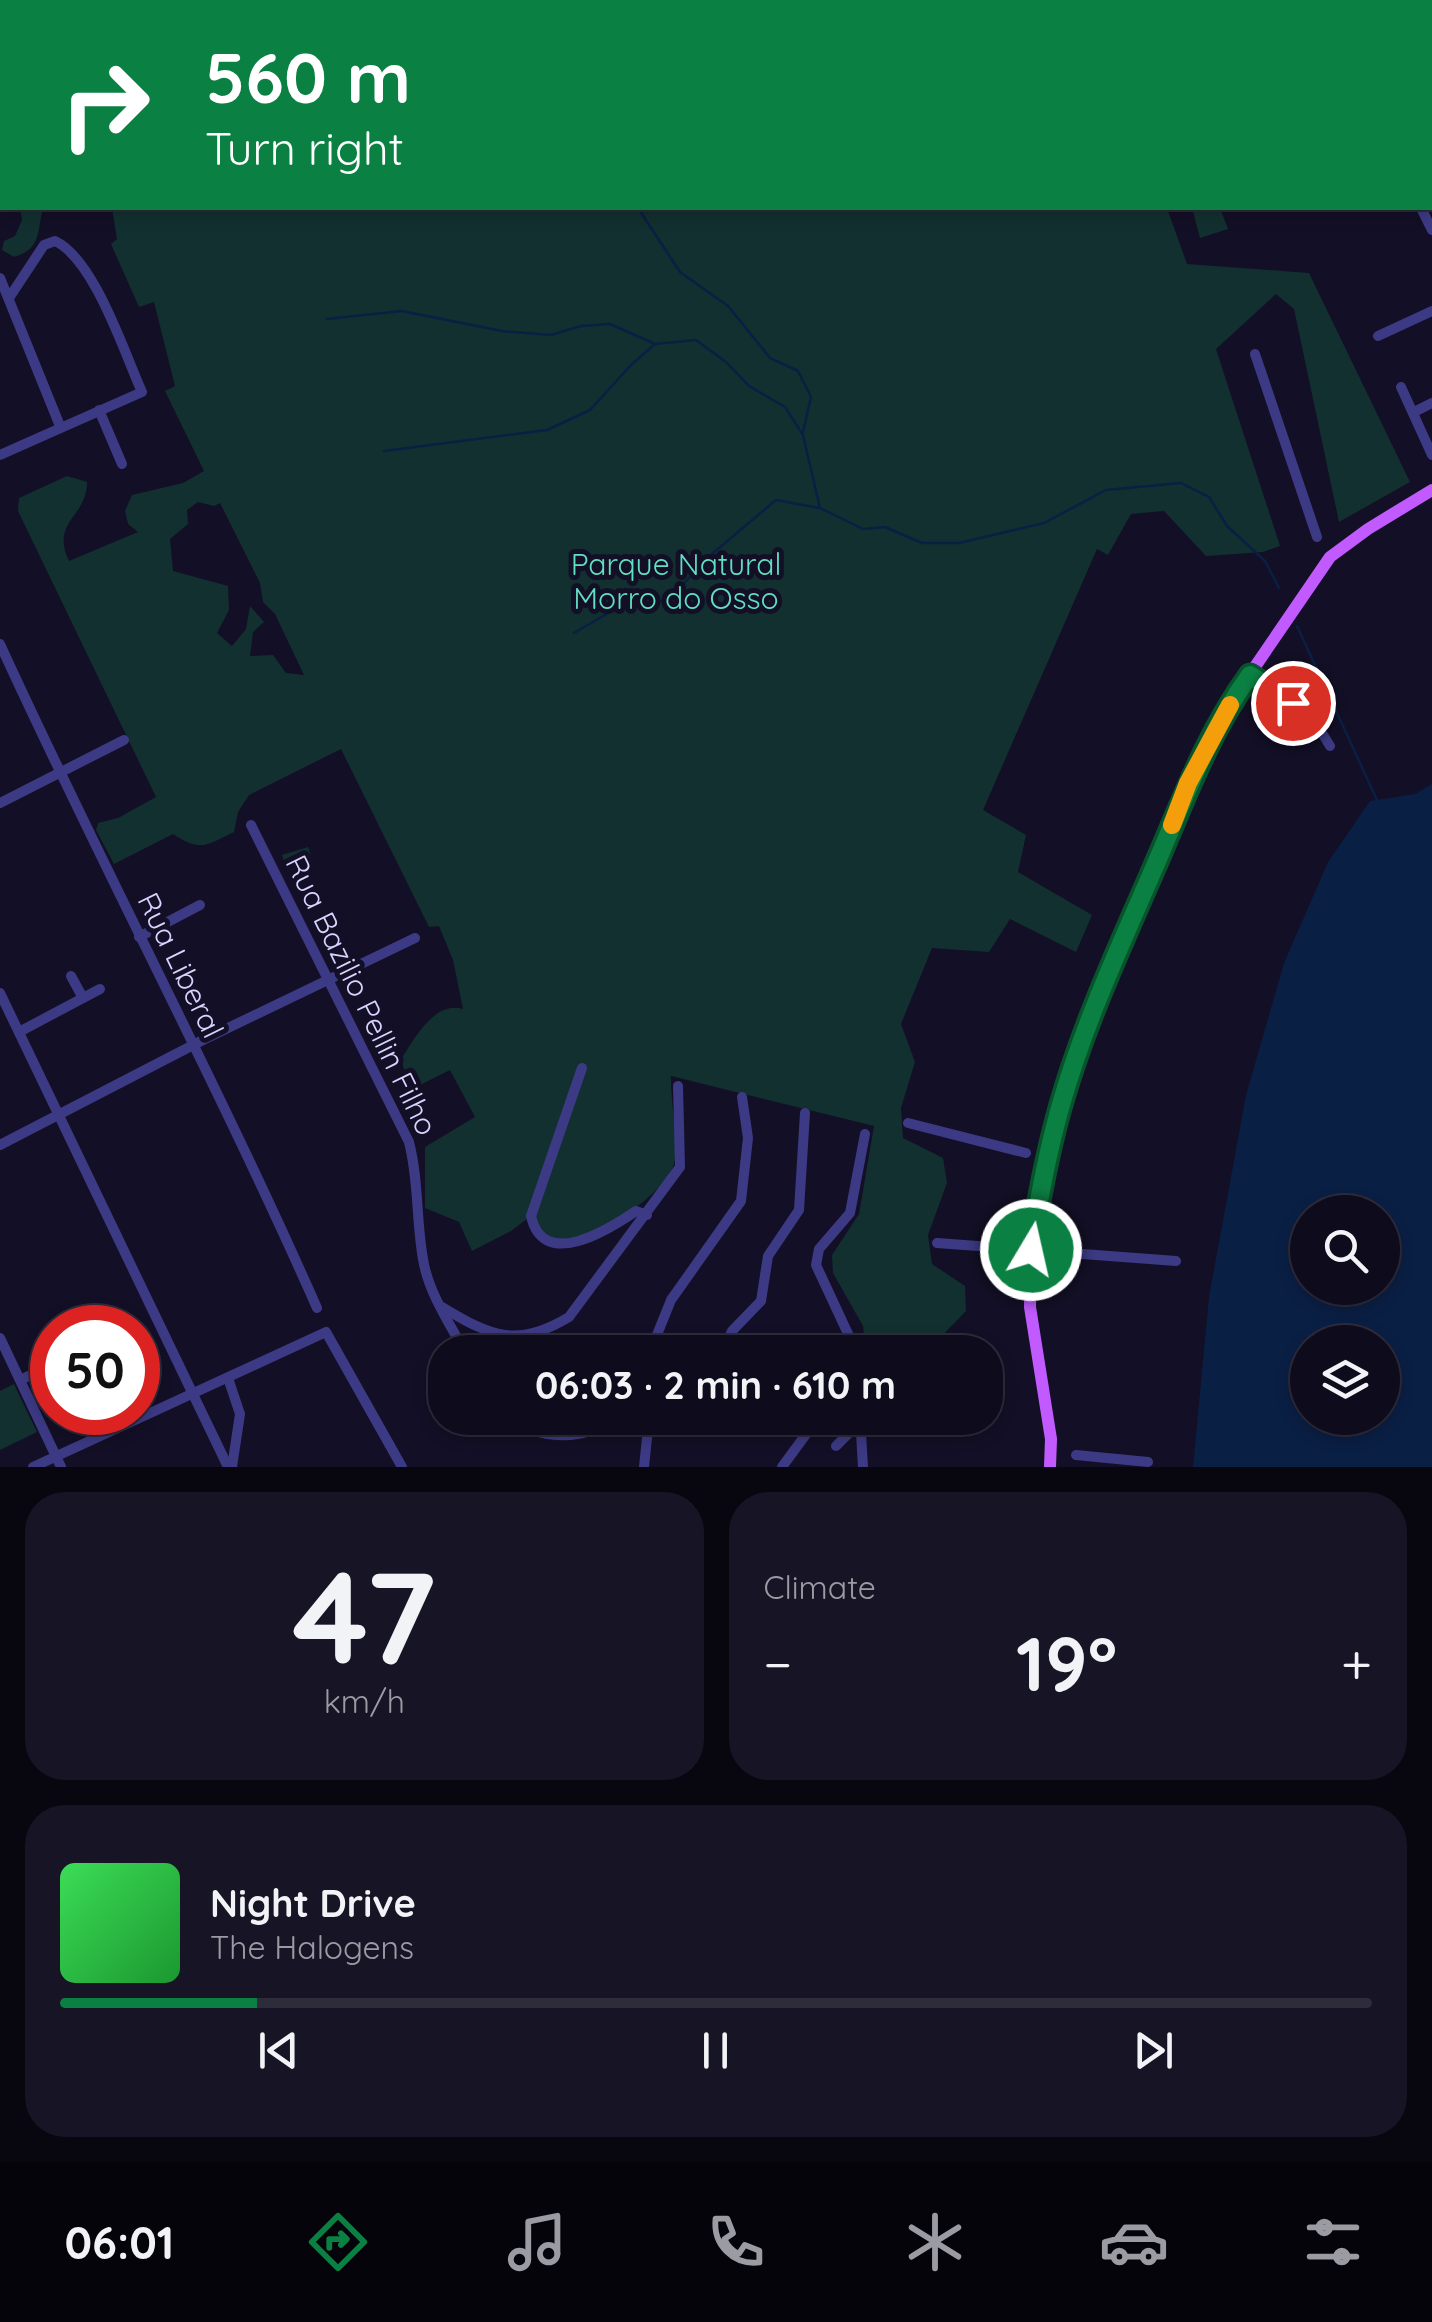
<!DOCTYPE html>
<meta charset="utf-8">
<style>
:root{--surface:#0e0b1c;--page:#171425;--text:#f1f3f6;--muted:#9b9ba3;--line:#2e2b3b;--accent:#0b8043}
body{margin:0;font-family:Quicksand,sans-serif;background:var(--page);color:var(--text);height:100vh;display:flex;flex-direction:column;font-size:38px;white-space:nowrap}
*{box-sizing:border-box;margin:0}
p{font-size:32px;color:var(--muted)}
.icon{flex:none;width:55px;height:55px;fill:none;stroke:currentColor;stroke-width:2;stroke-linecap:round;stroke-linejoin:round}
.map{position:relative;height:1467px;overflow:hidden}
.sheet{display:flex;flex-direction:column;gap:25px;padding:25px;background:#08060f;flex:1}
.sheet>*{flex:none}
.banner{position:absolute;left:0px;top:0px;width:1432px;height:210px;box-shadow:0 5px 15px #0003,0 0 0 2px var(--line);background:#0b8043;color:#fff;overflow:hidden}
.controls{position:absolute;left:1290px;top:1195px;display:grid;gap:20px}
.controls a{display:grid;place-items:center;width:110px;height:110px;border-radius:50%;background:var(--surface);box-shadow:0 5px 15px #0003,0 0 0 2px var(--line);font-size:50px}
.speed{position:absolute;left:30px;top:1305px;display:flex;gap:20px;font-size:50px;font-weight:700;text-align:center}
.speed>*{display:grid;place-content:center;width:130px;height:130px;border-radius:50%;background:var(--surface);box-shadow:0 5px 15px #0003,0 0 0 2px var(--line);line-height:1}
.speed .limit{border:15px solid #d22;background:#fff;color:#111}
.pin{position:absolute;display:grid;place-items:center;width:85px;height:85px;color:#fff;margin:-42px;border:5px solid #fff;border-radius:50%;box-shadow:0 2px 10px #0007}
.me{position:absolute;width:110px;margin:-55px;rotate:9deg;stroke-linejoin:round;filter:drop-shadow(0 0 8px #0008)}
.turn{display:flex;align-items:center;gap:35px;height:210px;padding:0 40px;font-size:45px}
.turn .icon{width:130px;height:130px;stroke-width:2.5}
.turn b{display:block;font-size:70px;line-height:85px}
.big{font-size:75px;font-weight:700;line-height:1.1}
.sheet .widget{flex:1;display:flex;flex-direction:column;justify-content:center;gap:15px;min-width:0;padding:0 35px;border-radius:40px;background:var(--page)}
.sheet .dial{align-items:center;gap:0}
.dial b{font-size:130px;line-height:1}
.song{display:flex;align-items:center;gap:30px}
.cover{width:120px;height:120px;border-radius:15px;background:linear-gradient(135deg,hsl(130 70% 55%),hsl(130 70% 35%))}
.played{height:10px;border-radius:5px;background:linear-gradient(90deg,var(--accent) 15%,var(--line) 15%)}
.keys{display:flex;justify-content:space-around;direction:ltr}
.heat{display:flex;justify-content:space-between;align-items:center;font-size:55px;direction:ltr}
.sheet .tiles{flex:1;display:grid;gap:25px;grid-template-columns:1fr 1fr}
.widget:last-child{grid-column:span 2}
.trip{position:absolute;left:428px;top:1335px;width:575px;height:100px;border-radius:40px;background:var(--surface);box-shadow:0 5px 15px #0003,0 0 0 2px var(--line);font-weight:700;line-height:100px;text-align:center}
.tab-bar{display:flex;height:160px;justify-content:space-around;align-items:center;background:#06040b;color:var(--muted)}
.tab-bar .icon{width:70px;height:70px}
.tab-bar .on{color:var(--accent)}
.tab-bar b{font-size:45px;color:var(--text)}
.map>svg:first-child{display:block}
</style>
<div class="map">
<svg width="1432" height="1467" viewBox="0 0 1432 1467">
<rect width="100%" height="100%" fill="#130f26"/>
<g fill="#12302f" fill-rule="evenodd">
<path d="M 0,0 L 1098,0 L 1098,2 L 2,2 L 0,48 Z"/>
<path d="M 20,208 L 43,208 C 37,230 42,249 14,257 L 2,250 L 4,241 L 15,236 L 22,220 Z"/>
<path d="M 112,208 L 1167,208 L 1187,264 L 1309,273 L 1410,482 L 1339,522 L 1294,309 L 1276,294 L 1216,349 L 1280,546 L 1263,552 L 1206,556 L 1164,511 L 1131,514 L 1108,555 L 1097,549 L 983,810 L 1026,835 L 1018,872 L 1092,915 L 1076,952 L 1010,919 L 989,952 L 932,948 L 901,1024 L 915,1062 L 901,1108 L 903,1138 L 943,1158 L 947,1183 L 928,1235 L 932,1264 L 965,1286 L 966,1311 L 940,1338 L 883,1352 L 865,1344 L 863,1326 L 833,1273 L 832,1255 L 859,1214 L 874,1126 L 671,1076 C 670,1099 679,1144 674,1164 C 666,1194 592,1242 561,1243 C 556,1243 551,1240 546,1239 L 531,1216 L 511,1231 L 472,1251 L 459,1222 L 425,1208 L 425,1147 L 475,1117 L 450,1070 L 416,1087 L 409,1085 L 401,1059 C 415,1038 435,1000 463,1009 L 453,960 L 439,926 L 429,927 L 341,749 L 249,795 L 238,812 L 234,832 C 206,846 200,852 173,834 L 114,864 L 96,830 L 98,823 L 118,818 L 156,797 L 18,511 L 19,498 L 67,476 L 87,482 C 87,518 50,521 69,561 L 138,532 L 128,524 L 125,511 L 132,495 L 183,483 L 204,471 L 165,391 L 175,386 L 154,302 L 139,307 L 111,244 L 117,239 ZM 198,502 L 214,506 L 220,503 L 260,583 L 263,602 L 275,614 L 304,675 L 286,673 L 273,655 L 250,656 L 253,632 L 264,622 L 250,606 L 246,629 L 232,646 L 217,633 L 229,610 L 228,586 L 173,571 L 170,539 L 188,524 L 187,510 Z"/>
<path d="M 1192,208 L 1220,208 L 1228,229 L 1200,238 Z"/>
<path d="M 308,847 L 313,862 L 287,871 L 282,855 Z"/>
<path d="M 14,1384 L 37,1432 L 0,1450 L 0,1391 Z"/>
</g>
<path fill="#0a1f44" fill-rule="evenodd" d="M 1432,784 L 1432,1467 L 1193,1467 L 1209,1297 L 1246,1095 L 1284,963 L 1328,862 L 1370,801 L 1415,794 ZM 1308,1212 L 1382,1212 L 1382,1288 L 1308,1288 ZM 1308,1342 L 1382,1342 L 1382,1418 L 1308,1418 Z"/>
<g fill="none" stroke-linecap="round" stroke-linejoin="round">
<g stroke="#0a1f44" stroke-width="2.5">
<path d="M 449,0 L 454,2"/>
<path d="M 638,208 L 680,272 L 728,306 L 770,358 L 798,371 L 811,397 L 803,432"/>
<path d="M 327,319 L 402,311 L 502,331 L 551,335 L 581,326 L 610,324 L 653,343"/>
<path d="M 384,451 L 547,430 L 590,410 L 631,365 L 655,344 L 696,340 L 726,362 L 749,386 L 785,407 L 803,435 L 820,508 L 863,529 L 885,527 L 922,543 L 959,543 L 1044,523 L 1106,490 L 1181,483 L 1209,497 L 1227,526 L 1265,561 L 1279,588"/>
<path d="M 1297,626 L 1377,800"/>
<path d="M 574,633 L 627,602 L 667,601 L 713,553 L 776,500 L 819,508"/>
</g>
<g stroke="#3d3a85" stroke-width="10">
<path d="M 1320,0 L 1321,2"/>
<path d="M 1238,2 L 1245,0"/>
<path d="M 1292,2 L 1299,0"/>
<path d="M 1430,69 L 1432,67"/>
<path d="M 1421,208 L 1432,230"/>
<path d="M 0,278 L 60,426"/>
<path d="M 1378,336 L 1432,311"/>
<path d="M 1255,354 L 1317,537"/>
<path d="M 1401,387 L 1432,455"/>
<path d="M 99,410 L 122,464"/>
<path d="M 1418,410 L 1432,403"/>
<path d="M 0,455 L 142,392 C 124,352 94,259 55,241 L 44,245 L 9,298"/>
<path d="M 0,644 C 102,867 218,1084 317,1308"/>
<path d="M 1249,675 L 1314,720 L 1330,746"/>
<path d="M 1275,737 L 1293,703"/>
<path d="M 0,803 L 124,740"/>
<path d="M 251,825 L 409,1142 C 419,1181 416,1220 423,1259 C 428,1292 450,1324 465,1352"/>
<path d="M 139,937 L 200,905"/>
<path d="M 71,976 L 83,998"/>
<path d="M 0,993 L 228,1467"/>
<path d="M 19,1032 L 100,989"/>
<path d="M 582,1068 L 531,1216 C 543,1271 608,1230 636,1211 L 647,1215"/>
<path d="M 908,1123 L 1026,1153"/>
<path d="M 0,1145 L 201,1041 L 415,938"/>
<path d="M 937,1243 L 1176,1261"/>
<path d="M 442,1307 C 491,1337 518,1348 569,1317 L 680,1167 L 678,1086"/>
<path d="M 0,1338 L 61,1467"/>
<path d="M 650,1352 L 671,1300 L 741,1201 L 748,1138 L 742,1097"/>
<path d="M 723,1352 L 732,1331 L 761,1301 L 768,1256 L 799,1210 L 805,1113"/>
<path d="M 849,1352 L 850,1338 L 816,1265 L 819,1249 L 850,1213 L 865,1134"/>
<path d="M 228,1378 L 240,1414 L 232,1467"/>
<path d="M 20,1380 L 52,1365"/>
<path d="M 510,1418 C 539,1439 583,1443 612,1418"/>
<path d="M 836,1446 L 852,1430 L 861,1433 L 863,1467"/>
<path d="M 1076,1455 L 1148,1462"/>
<path d="M 33,1467 L 326,1332 L 402,1467"/>
<path d="M 644,1467 L 649,1418"/>
<path d="M 782,1467 L 818,1418"/>
</g>
<path stroke="#c25bff" stroke-width="12" d="M 1050,1467 L 1051,1439 L 1030,1307 L 1031,1250 L 1047,1157 L 1060,1106 L 1105,982 L 1189,783 L 1237,693 L 1330,557 L 1368,529 L 1432,490"/>
</g>
<g fill="none" stroke-linecap="round" stroke-linejoin="round">
<g stroke="#07532c" stroke-width="25">
<path id="route" d="M 1031,1250 C 1038,1202 1047,1155 1060,1108 C 1085,1019 1125,936 1161,852 C 1187,791 1210,730 1250,675 L 1293,703"/>
</g>
<use href="#route" stroke="#0b8043" stroke-width="18"/>
<path stroke="#f59e0b" stroke-width="18" d="M 1172,825 L 1188,783 L 1230,705"/>
</g>
<g text-anchor="middle" dominant-baseline="central" stroke-width="10" stroke-linejoin="round" paint-order="stroke">
<g font-size="30" fill="#5fe0c0" stroke="#130f26">
<text x="676" y="564">Parque Natural<tspan x="676" dy="34">Morro do Osso</tspan></text>
</g>
<g font-size="30" fill="#d9d4ff" stroke="#130f26">
<text transform="translate(181 965) rotate(64)">Rua Liberal</text>
<text transform="translate(362 995) rotate(64)">Rua Bazilio Pellin Filho</text>
</g>
</g>
</svg>
<div class="controls">
<a><svg class="icon" aria-label="search" viewBox="0 0 24 24"><circle cx="10" cy="10" r="6"/><path d="M15 15l6 6"/></svg></a>
<a><svg class="icon" aria-label="layers" viewBox="0 0 24 24"><path d="M12 4l9 5-9 5-9-5zM3 14l9 5 9-5"/></svg></a>
</div>
<div class="speed"><div class="limit">50</div></div>
<div class="pin" style="left:1293px;top:703px;background:#d93025"><svg class="icon" aria-label="arrive" viewBox="0 0 24 24"><path d="M6 21V4h12l-3 4 3 4H6"/></svg></div>
<svg class="me" style="left:1031px;top:1250px" viewBox="-20 -20 40 40"><circle r="17" fill="#0b8043" stroke="#fff" stroke-width="3"/><path d="M0-11L8 9 0 5-8 9z" fill="#fff"/></svg>
<div class="trip">06:03 · 2 min · 610 m</div>
<div class="banner">
<div class="turn"><svg class="icon" aria-label="right" viewBox="0 0 24 24"><path d="M7 20v-9h11M14 6l5 5-5 5"/></svg><div><b>560 m</b>Turn right</div></div>
</div>
</div>
<section class="sheet">
<div class="tiles">
<div class="widget dial"><b>47</b><p>km/h</p></div>
<div class="widget"><p>Climate</p>
<div class="heat"><a>−</a><b class="big">19°</b><a>+</a></div>
</div>
<div class="widget">
<div class="song"><i class="cover"></i><div><b>Night Drive</b><p>The Halogens</p></div></div>
<div class="played"></div>
<div class="keys"><svg class="icon" aria-label="previous" viewBox="0 0 24 24"><path d="M18 5L8 12l10 7zM5 5v14"/></svg><svg class="icon" aria-label="pause" viewBox="0 0 24 24"><path d="M8 5v14M16 5v14"/></svg><svg class="icon" aria-label="next" viewBox="0 0 24 24"><path d="M6 5l10 7-10 7zM19 5v14"/></svg></div>
</div>
</div>
</section>
<nav class="tab-bar">
<b>06:01</b>
<svg class="icon on" aria-label="directions" viewBox="0 0 24 24"><path d="M12 3l9 9-9 9-9-9zM9 14v-3h6M13 9l2 2-2 2"/></svg>
<svg class="icon" aria-label="music" viewBox="0 0 24 24"><path d="M9 18V5l10-2v13"/><circle cx="6" cy="18" r="3"/><circle cx="16" cy="16" r="3"/></svg>
<svg class="icon" aria-label="phone" viewBox="0 0 24 24"><path d="M5 4h4l2 5-3 2q2 4 5 5l2-3 5 2v4C11 20 4 13 5 4z"/></svg>
<svg class="icon" aria-label="climate" viewBox="0 0 24 24"><path d="M12 3v18M4 7l16 10M4 17L20 7"/></svg>
<svg class="icon" aria-label="car" viewBox="0 0 24 24"><path d="M5 17H2v-5l4-1 3-4h7l3 4 3 1v5h-3M9 17h6M6 11h13"/><circle cx="7" cy="17" r="2"/><circle cx="17" cy="17" r="2"/></svg>
<svg class="icon" aria-label="filters" viewBox="0 0 24 24"><path d="M4 7h16M4 17h16"/><circle cx="9" cy="7" r="2"/><circle cx="15" cy="17" r="2"/></svg>
</nav>
